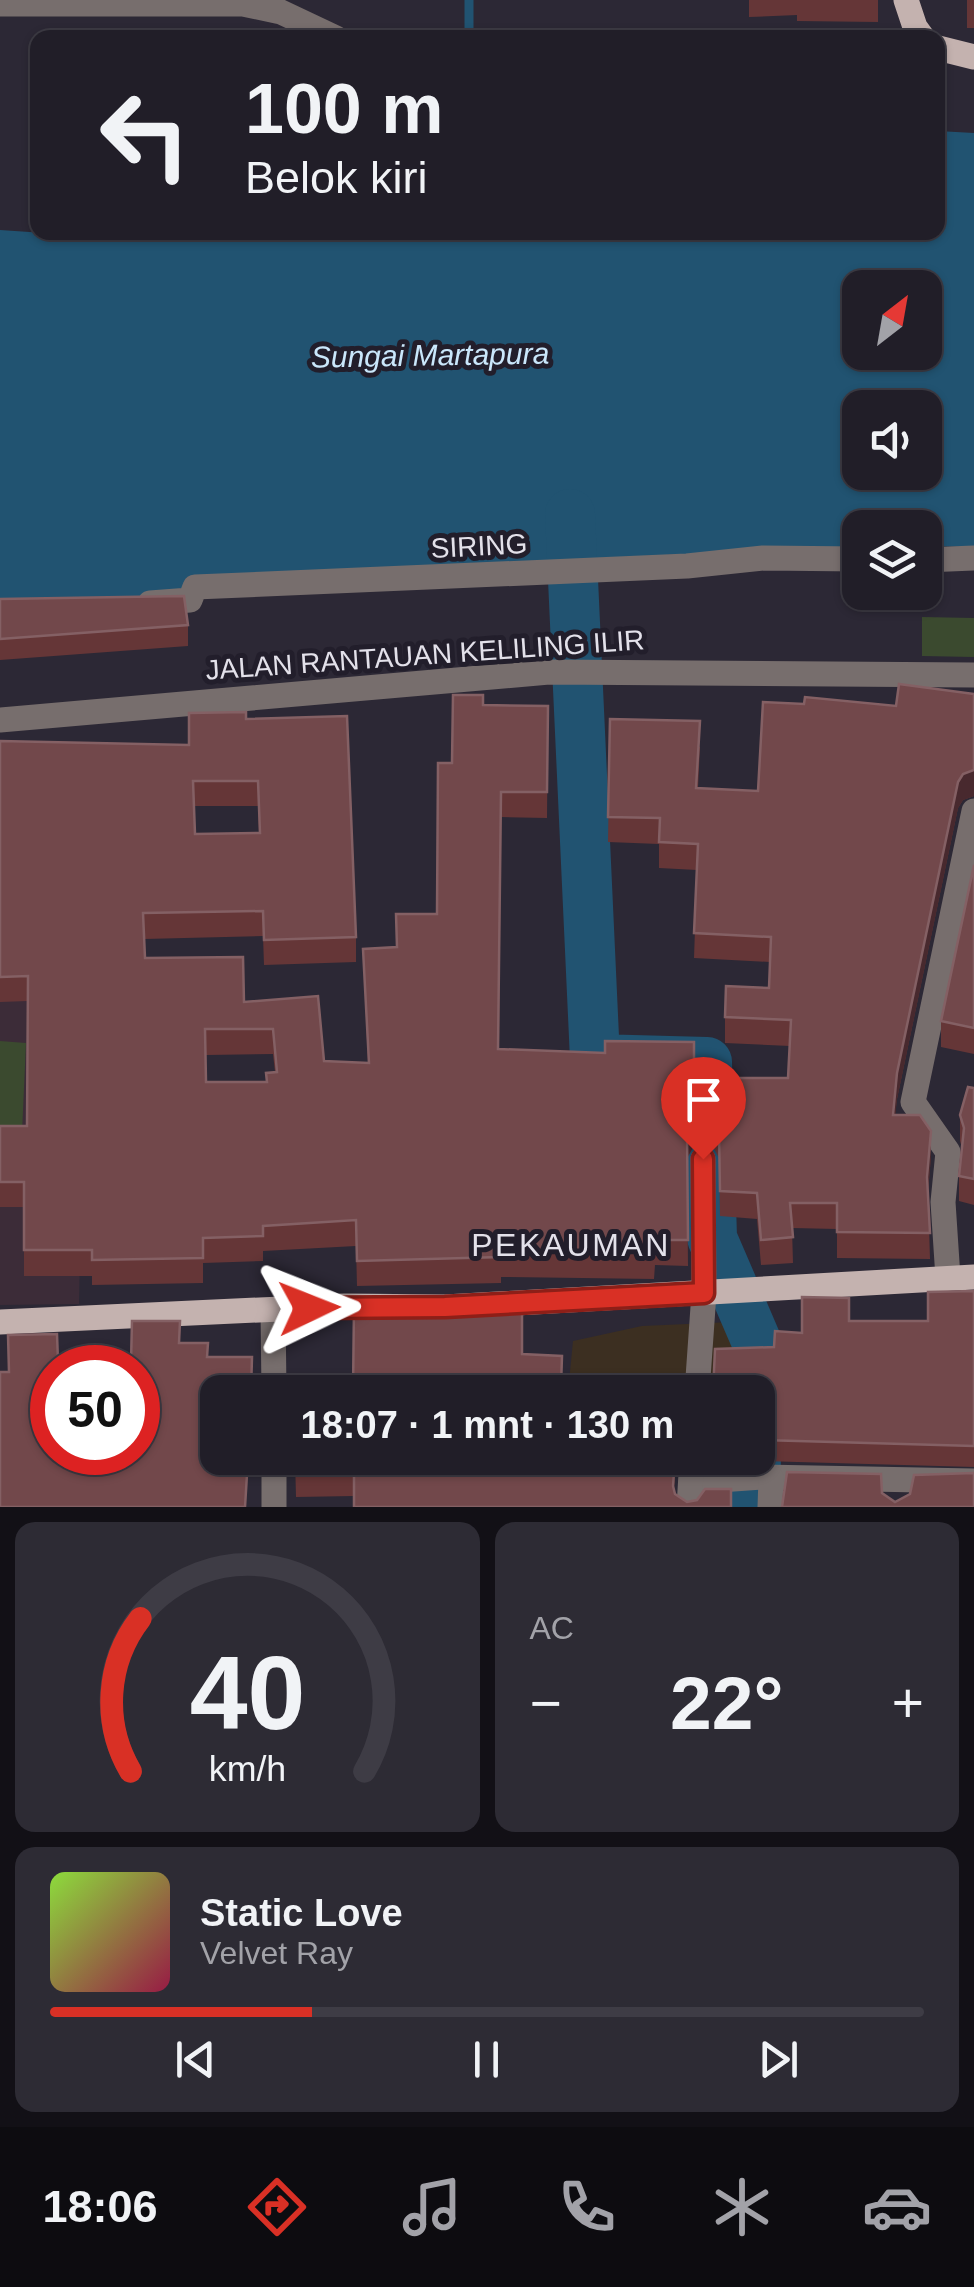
<!DOCTYPE html>
<html lang="id">
<meta charset="utf-8">
<style>
:root{--surface:#211e28;--page:#2d2b34;--text:#f1f3f6;--muted:#a2a2a8;--line:#3e3c45;--accent:#d93025}
body{margin:0;font-family:Helvetica,sans-serif;background:var(--page);color:var(--text);height:100vh;display:flex;flex-direction:column;font-size:38px;white-space:nowrap}
*{box-sizing:border-box;margin:0}
p{font-size:32px;color:var(--muted)}
.icon{flex:none;width:55px;height:55px;fill:none;stroke:currentColor;stroke-width:2;stroke-linecap:round;stroke-linejoin:round}
.map{position:relative;height:1507px;overflow:hidden}
.details{display:flex;flex-direction:column;gap:15px;padding:15px;background:#121016;flex:1}
.details>*{flex:none}
.hud{position:absolute;left:30px;top:30px;width:915px;height:210px;border-radius:20px;box-shadow:0 2px 8px #0004,0 0 0 2px var(--line);background:#211e28;color:var(--text);overflow:hidden}
.needle{width:65px;rotate:31deg}
.buttons{position:absolute;left:842px;top:270px;display:grid;gap:20px}
.buttons a{display:grid;place-items:center;width:100px;height:100px;border-radius:20px;background:var(--surface);box-shadow:0 2px 8px #0004,0 0 0 2px var(--line);font-size:50px}
.speed{position:absolute;left:30px;top:1345px;display:flex;gap:20px;font-size:50px;font-weight:700;text-align:center}
.speed>*{display:grid;place-content:center;width:130px;height:130px;border-radius:50%;background:var(--surface);box-shadow:0 2px 8px #0004,0 0 0 2px var(--line);line-height:1}
.speed .limit{border:15px solid #d22;background:#fff;color:#111}
.pin{position:absolute;display:grid;place-items:center;width:85px;height:85px;color:#fff;margin:-102px -42px;border-radius:50% 50% 50% 0;rotate:-45deg;box-shadow:0 0 10px #0007}
.pin .icon{rotate:45deg}
.me{position:absolute;width:110px;margin:-55px;rotate:88deg;stroke-linejoin:round;filter:drop-shadow(0 0 8px #0008)}
.turn{display:flex;align-items:center;gap:35px;height:210px;padding:0 50px;font-size:45px}
.turn .icon{width:130px;height:130px;stroke-width:2.5}
.turn b{display:block;font-size:70px;line-height:85px}
.big{font-size:75px;font-weight:700;line-height:1.1}
.details .tile{flex:1;display:flex;flex-direction:column;justify-content:center;gap:15px;min-width:0;padding:0 35px;border-radius:20px;background:var(--page)}
.details .dial{align-items:center;gap:0}
.dial svg{height:260px;overflow:visible;fill:none;stroke:var(--line);stroke-width:7;stroke-linecap:round;text-anchor:middle}
.dial text{fill:var(--text);stroke:none}
.song{display:flex;align-items:center;gap:30px}
.cover{width:120px;height:120px;border-radius:15px;background:linear-gradient(135deg,hsl(90 70% 55%),hsl(340 70% 35%))}
.played{height:10px;border-radius:5px;background:linear-gradient(90deg,var(--accent) 30%,var(--line) 30%)}
.keys{display:flex;justify-content:space-around;direction:ltr}
.heat{display:flex;justify-content:space-between;align-items:center;font-size:55px;direction:ltr}
.details .tiles{flex:1;display:grid;gap:15px;grid-template-columns:1fr 1fr}
.tile:last-child{grid-column:span 2}
.trip{position:absolute;left:200px;top:1375px;width:575px;height:100px;border-radius:20px;background:var(--surface);box-shadow:0 2px 8px #0004,0 0 0 2px var(--line);font-weight:700;line-height:100px;text-align:center}
.tabs{display:flex;height:160px;justify-content:space-around;align-items:center;background:#0d0c10;color:var(--muted)}
.tabs .icon{width:70px;height:70px}
.tabs .on{color:var(--accent)}
.tabs b{font-size:45px;color:var(--text)}
.map>svg:first-child{display:block}
</style>
<div class="map">
<svg width="974" height="1507" viewBox="0 0 974 1507">
<rect width="100%" height="100%" fill="#2c2835"/>
<path fill="#3c2f21" d="M 732,1322 L 752,1351 L 748,1392 L 568,1392 L 573,1341 L 642,1326 Z"/>
<path fill="#3c2c38" d="M 0,893 L 87,894 L 79,1304 L 0,1305 Z"/>
<g fill="#3b4a2f">
<path d="M 922,617 L 974,618 L 974,657 L 922,656 Z"/>
<path d="M 0,1041 L 26,1043 L 22,1133 L 0,1132 Z"/>
</g>
<path fill="#215371" fill-rule="evenodd" d="M 938,131 L 974,133 L 974,547 L 925,546 L 925,528 L 860,528 L 860,546 L 187,577 L 186,594 L 0,607 L 0,230 L 103,237 L 131,232 L 938,232 ZM 860,288 L 925,288 L 925,352 L 860,352 ZM 860,408 L 925,408 L 925,472 L 860,472 Z"/>
<g fill="none" stroke-linecap="round" stroke-linejoin="round">
<path stroke="#215371" stroke-width="9" d="M 469,0 L 469,38"/>
<g stroke="#215371" stroke-width="50">
<path d="M 570,514 L 595,1059 L 707,1062 L 712,1238 L 761,1352 L 758,1428"/>
<path d="M 754,1507 L 756,1458"/>
</g>
<g stroke="#776e6d" stroke-width="25">
<path d="M 0,4 L 243,4 L 281,12 L 336,38"/>
<path d="M 925,560 L 974,558"/>
<path d="M 150,603 L 190,600 L 195,587 L 687,566 L 763,558 L 860,559"/>
<path d="M 0,720 L 549,672 L 974,675"/>
<path d="M 948,1278 L 943,1202 L 948,1152 L 913,1102 L 974,811"/>
<path d="M 273,1310 L 274,1392"/>
<path d="M 697,1392 L 704,1293 L 703,1159"/>
<path d="M 274,1458 L 274,1507"/>
<path d="M 691,1482 L 762,1477 L 974,1481"/>
<path d="M 689,1507 L 692,1458"/>
<path d="M 770,1507 L 771,1478"/>
</g>
<g stroke="#c4b2af" stroke-width="25">
<path d="M 906,0 L 915,27 L 923,38"/>
<path d="M 938,48 L 974,57"/>
<path d="M 0,1322 L 344,1306 L 445,1307 L 974,1277"/>
</g>
</g>
<g fill="#653637" fill-rule="evenodd">
<path d="M 749,0 L 878,0 L 878,22 L 797,21 L 797,15 L 749,17 Z"/>
<rect x="967" y="0" width="7" height="28"/>
<path d="M 0,599 L 188,625 L 188,646 L 0,660 Z"/>
<path d="M 974,694 L 974,796 L 963,800 L 958,808 L 897,1099 L 895,1115 L 931,1156 L 928,1192 L 930,1259 L 837,1258 L 837,1229 L 792,1228 L 793,1263 L 761,1265 L 757,1219 L 720,1216 L 719,1158 L 712,1145 L 704,1143 L 694,1146 L 687,1158 L 688,1266 L 655,1265 L 654,1279 L 501,1277 L 501,1283 L 357,1286 L 356,1246 L 263,1251 L 263,1261 L 203,1263 L 203,1283 L 92,1285 L 92,1276 L 24,1276 L 24,1207 L 0,1207 L 0,1126 L 27,1126 L 28,1001 L 0,1002 L 0,741 L 189,745 L 246,719 L 356,937 L 356,962 L 264,965 L 263,936 L 144,939 L 145,958 L 244,1002 L 324,1061 L 368,1063 L 363,949 L 396,947 L 437,914 L 452,763 L 483,705 L 548,706 L 547,818 L 501,817 L 499,1049 L 694,1078 L 788,1078 L 790,1046 L 725,1043 L 725,1017 L 769,988 L 770,962 L 694,958 L 697,870 L 659,868 L 659,844 L 608,842 L 610,719 L 700,747 L 698,788 L 758,791 L 804,704 L 896,706 ZM 194,806 L 258,806 L 259,833 L 195,834 ZM 273,1054 L 275,1072 L 266,1082 L 206,1082 L 206,1055 Z"/>
<path d="M 974,865 L 974,1054 L 941,1047 L 941,1021 Z"/>
<path d="M 974,1088 L 974,1205 L 959,1201 L 959,1176 L 962,1148 L 960,1141 L 960,1115 Z"/>
<path d="M 974,1291 L 974,1467 L 762,1461 L 708,1465 L 707,1458 L 758,1458 L 758,1392 L 774,1347 L 802,1333 L 849,1321 L 928,1321 Z"/>
<path d="M 295,1458 L 676,1458 L 674,1490 L 675,1494 L 687,1502 L 354,1496 L 296,1497 Z"/>
</g>
<g fill="#48292e">
<path d="M 974,770 L 974,796 L 963,800 L 958,808 L 897,1099 L 893,1140 L 893,1115 L 897,1073 L 958,782 L 963,774 Z"/>
<path d="M 704,1117 L 704,1143 L 694,1146 L 687,1158 L 687,1133 L 694,1120 Z"/>
<path d="M 931,1131 L 931,1156 L 927,1203 L 927,1177 Z"/>
</g>
<g fill="#72484b" stroke="#846064" stroke-width="2.5" fill-rule="evenodd">
<path d="M 184,596 L 188,625 L 0,639 L 0,599 Z"/>
<path d="M 899,684 L 974,694 L 974,770 L 963,774 L 958,782 L 897,1073 L 893,1115 L 920,1115 L 931,1131 L 927,1177 L 930,1233 L 837,1232 L 837,1203 L 790,1203 L 793,1237 L 761,1240 L 757,1193 L 720,1191 L 719,1132 L 712,1120 L 704,1117 L 694,1120 L 687,1133 L 688,1240 L 655,1240 L 654,1253 L 501,1252 L 501,1257 L 357,1261 L 356,1220 L 263,1226 L 263,1236 L 203,1238 L 203,1258 L 92,1260 L 92,1250 L 24,1250 L 24,1182 L 0,1182 L 0,1126 L 27,1126 L 28,976 L 0,977 L 0,741 L 189,745 L 189,713 L 246,712 L 246,719 L 347,716 L 356,937 L 264,940 L 263,911 L 143,913 L 145,958 L 243,957 L 244,1002 L 318,996 L 324,1061 L 369,1063 L 363,949 L 397,947 L 396,914 L 437,914 L 438,763 L 452,763 L 453,695 L 483,695 L 483,705 L 548,706 L 547,792 L 501,792 L 498,1049 L 605,1053 L 605,1041 L 694,1042 L 694,1078 L 788,1078 L 791,1020 L 725,1017 L 726,986 L 769,988 L 771,937 L 694,933 L 698,844 L 659,842 L 660,818 L 608,817 L 610,719 L 700,721 L 696,788 L 758,791 L 763,702 L 804,704 L 805,697 L 896,706 ZM 193,781 L 258,781 L 260,833 L 195,834 ZM 205,1029 L 273,1029 L 277,1072 L 266,1073 L 267,1082 L 206,1082 Z"/>
<path d="M 974,865 L 974,1028 L 941,1021 Z"/>
<path d="M 968,1087 L 974,1088 L 974,1179 L 959,1176 L 964,1128 L 960,1115 Z"/>
<path d="M 974,1291 L 974,1446 L 758,1440 L 758,1392 L 713,1392 L 715,1349 L 774,1347 L 775,1331 L 802,1333 L 802,1297 L 849,1298 L 849,1321 L 928,1321 L 928,1292 Z"/>
<path d="M 472,1303 L 522,1304 L 522,1354 L 562,1356 L 561,1387 L 694,1392 L 353,1392 L 354,1306 L 472,1311 Z"/>
<path d="M 132,1321 L 180,1321 L 179,1343 L 208,1343 L 207,1357 L 252,1357 L 251,1392 L 218,1392 L 218,1458 L 248,1458 L 245,1507 L 0,1507 L 0,1372 L 9,1372 L 8,1335 L 57,1334 L 58,1361 L 131,1362 ZM 52,1368 L 138,1368 L 138,1452 L 52,1452 Z"/>
<path d="M 295,1458 L 675,1458 L 673,1486 L 675,1494 L 687,1502 L 697,1500 L 705,1489 L 731,1489 L 731,1507 L 354,1507 L 354,1475 L 296,1475 Z"/>
<path d="M 787,1472 L 881,1474 L 882,1493 L 895,1502 L 910,1494 L 914,1475 L 974,1473 L 974,1507 L 782,1507 Z"/>
</g>
<g fill="none" stroke-linecap="round" stroke-linejoin="round">
<g stroke="#8d1f18" stroke-width="25">
<path id="route" d="M 309,1308 L 445,1307 L 704,1293 L 703,1159"/>
</g>
<use href="#route" stroke="#d93025" stroke-width="18"/>
</g>
<g text-anchor="middle" dominant-baseline="central" stroke-width="10" stroke-linejoin="round" paint-order="stroke">
<g font-size="28" fill="#e3e1ea" stroke="#221e2b">
<text transform="translate(479 546) rotate(-3)">SIRING</text>
<text transform="translate(425 655) rotate(-4)">JALAN RANTAUAN KELILING ILIR</text>
</g>
<g font-size="30" font-style="italic" fill="#cae7fb" stroke="#221e2b">
<text transform="translate(430 355) rotate(-1)">Sungai Martapura</text>
</g>
<g font-size="32" letter-spacing="2.5" fill="#e3e1ea" stroke="#221e2b">
<text x="571" y="1245">PEKAUMAN</text>
</g>
</g>
</svg>
<div class="buttons">
<a><svg class="needle" viewBox="-14 -14 28 28"><path d="M0-13l5 13h-10z" fill="#e53935"/><path d="M0 13l5-13h-10z" fill="#a2a2a8"/></svg></a>
<a><svg class="icon" aria-label="sound" viewBox="0 0 24 24"><path d="M4 9h4l5-4v14l-5-4H4zM17 9q2 3 0 6"/></svg></a>
<a><svg class="icon" aria-label="layers" viewBox="0 0 24 24"><path d="M12 4l9 5-9 5-9-5zM3 14l9 5 9-5"/></svg></a>
</div>
<div class="speed"><div class="limit">50</div></div>
<div class="pin" style="left:703px;top:1159px;background:#d93025"><svg class="icon" aria-label="arrive" viewBox="0 0 24 24"><path d="M6 21V4h12l-3 4 3 4H6"/></svg></div>
<svg class="me" style="left:309px;top:1308px" viewBox="-20 -20 40 40"><path d="M0-17L14 15 0 8-14 15z" fill="#d93025" stroke="#fff" stroke-width="4"/></svg>
<div class="trip">18:07 · 1 mnt · 130 m</div>
<div class="hud">
<div class="turn"><svg class="icon" aria-label="left" viewBox="0 0 24 24"><path d="M17 20v-9H6M10 6l-5 5 5 5"/></svg><div><b>100 m</b>Belok kiri</div></div>
</div>
</div>
<section class="details">
<div class="tiles">
<div class="tile dial"><svg viewBox="0 0 100 80">
<path d="M14 69A42 42 0 1 1 86 69"/>
<path d="M14 69A42 42 0 0 1 17 22" stroke="#d93025"/>
<text x="50" y="56" font-size="32" font-weight="700">40</text>
<text x="50" y="72" font-size="11">km/h</text>
</svg></div>
<div class="tile"><p>AC</p>
<div class="heat"><a>−</a><b class="big">22°</b><a>+</a></div>
</div>
<div class="tile">
<div class="song"><i class="cover"></i><div><b>Static Love</b><p>Velvet Ray</p></div></div>
<div class="played"></div>
<div class="keys"><svg class="icon" aria-label="previous" viewBox="0 0 24 24"><path d="M18 5L8 12l10 7zM5 5v14"/></svg><svg class="icon" aria-label="pause" viewBox="0 0 24 24"><path d="M8 5v14M16 5v14"/></svg><svg class="icon" aria-label="next" viewBox="0 0 24 24"><path d="M6 5l10 7-10 7zM19 5v14"/></svg></div>
</div>
</div>
</section>
<nav class="tabs">
<b>18:06</b>
<svg class="icon on" aria-label="directions" viewBox="0 0 24 24"><path d="M12 3l9 9-9 9-9-9zM9 14v-3h6M13 9l2 2-2 2"/></svg>
<svg class="icon" aria-label="music" viewBox="0 0 24 24"><path d="M9 18V5l10-2v13"/><circle cx="6" cy="18" r="3"/><circle cx="16" cy="16" r="3"/></svg>
<svg class="icon" aria-label="phone" viewBox="0 0 24 24"><path d="M5 4h4l2 5-3 2q2 4 5 5l2-3 5 2v4C11 20 4 13 5 4z"/></svg>
<svg class="icon" aria-label="climate" viewBox="0 0 24 24"><path d="M12 3v18M4 7l16 10M4 17L20 7"/></svg>
<svg class="icon" aria-label="car" viewBox="0 0 24 24"><path d="M5 17H2v-5l4-1 3-4h7l3 4 3 1v5h-3M9 17h6M6 11h13"/><circle cx="7" cy="17" r="2"/><circle cx="17" cy="17" r="2"/></svg>
</nav>
